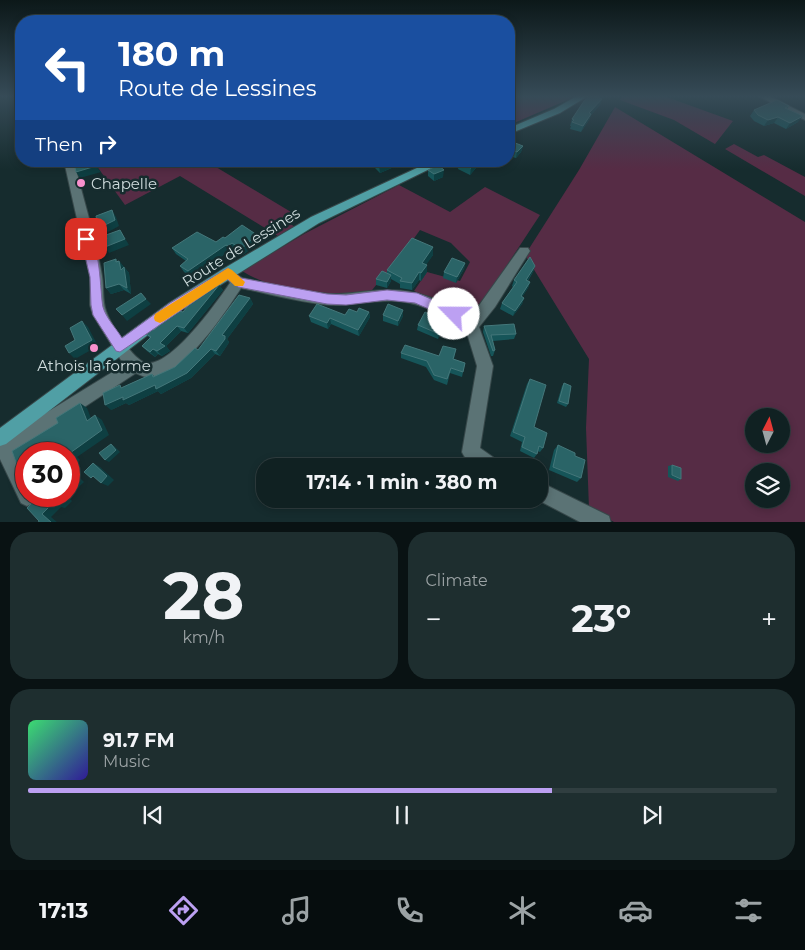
<!DOCTYPE html>
<meta charset="utf-8">
<style>
:root{--surface:#102122;--page:#1e2e2f;--text:#f1f3f6;--muted:#9ca3a5;--line:#303e40;--accent:#bca0f2}
body{margin:0;font-family:Montserrat,sans-serif;background:var(--page);color:var(--text);height:100vh;display:flex;flex-direction:column;font-size:19px;white-space:nowrap}
*{box-sizing:border-box;margin:0}
p{font-size:16px;color:var(--muted)}
.icon{flex:none;width:28px;height:28px;fill:none;stroke:currentColor;stroke-width:2;stroke-linecap:round;stroke-linejoin:round}
.map{position:relative;height:522px;overflow:hidden}
.details{display:flex;flex-direction:column;gap:10px;padding:10px;background:#091213;flex:1}
.details>*{flex:none}
.guide{position:absolute;left:15px;top:15px;width:500px;height:152px;border-radius:20px;box-shadow:0 2px 8px #0003,0 0 0 1px var(--line);background:#1a4fa0;color:#fff;overflow:hidden}
.needle{width:32px;rotate:6deg}
.buttons{position:absolute;left:745px;top:408px;display:grid;gap:10px}
.buttons a{display:grid;place-items:center;width:45px;height:45px;border-radius:50%;background:var(--surface);box-shadow:0 2px 8px #0003,0 0 0 1px var(--line);font-size:25px}
.speed{position:absolute;left:15px;top:442px;display:flex;gap:10px;font-size:25px;font-weight:700;text-align:center}
.speed>*{display:grid;place-content:center;width:65px;height:65px;border-radius:50%;background:var(--surface);box-shadow:0 2px 8px #0003,0 0 0 1px var(--line);line-height:1}
.speed .limit{border:8px solid #d22;background:#fff;color:#111}
.pin{position:absolute;display:grid;place-items:center;width:42px;height:42px;color:#fff;margin:-21px;border-radius:10px;box-shadow:0 2px 8px #0006}
.me{position:absolute;width:55px;margin:-28px;rotate:293deg;stroke-linejoin:round;filter:drop-shadow(0 0 4px #0008)}
.turn{display:flex;align-items:center;gap:18px;height:105px;padding:0 20px;font-size:22px}
.turn .icon{width:65px;height:65px;stroke-width:2.5}
.turn b{display:block;font-size:35px;line-height:42px}
.then{display:flex;align-items:center;height:48px;padding:0 20px;background:#0003;gap:10px;font-size:19px}
.big{font-size:38px;font-weight:700;line-height:1.1}
.details .tile{flex:1;display:flex;flex-direction:column;justify-content:center;gap:8px;min-width:0;padding:0 18px;border-radius:20px;background:var(--page)}
.details .dial{align-items:center;gap:0}
.dial b{font-size:65px;line-height:1}
.song{display:flex;align-items:center;gap:15px}
.cover{width:60px;height:60px;border-radius:8px;background:linear-gradient(135deg,hsl(140 70% 55%),hsl(250 70% 35%))}
.played{height:5px;border-radius:2px;background:linear-gradient(90deg,var(--accent) 70%,var(--line) 70%)}
.keys{display:flex;justify-content:space-around;direction:ltr}
.heat{display:flex;justify-content:space-between;align-items:center;font-size:28px;direction:ltr}
.details .tiles{flex:1;display:grid;gap:10px;grid-template-columns:1fr 1fr}
.tile:last-child{grid-column:span 2}
.trip{position:absolute;left:256px;top:458px;width:292px;height:50px;border-radius:20px;background:var(--surface);box-shadow:0 2px 8px #0003,0 0 0 1px var(--line);font-weight:700;line-height:50px;text-align:center}
.tabs{display:flex;height:80px;justify-content:space-around;align-items:center;background:#060d0e;color:var(--muted)}
.tabs .icon{width:35px;height:35px}
.tabs .active{color:var(--accent)}
.tabs b{font-size:22px;color:var(--text)}
.map>svg:first-child{display:block}
</style>
<div class="map">
<svg width="805" height="523" viewBox="0 0 805 523">
<rect width="100%" height="100%" fill="#162c2e"/>
<g fill="#562c45" fill-rule="evenodd">
<path d="M 509,96 L 566,96 L 572,98 L 514,123 L 509,121 Z"/>
<path d="M 622,96 L 664,96 L 733,121 L 715,144 L 674,120 L 620,100 Z"/>
<path d="M 615,107 L 805,222 L 805,522 L 614,522 L 589,509 L 586,428 L 589,359 L 525,255 L 579,170 ZM 754,416 L 781,416 L 781,444 L 754,444 ZM 754,471 L 781,471 L 781,499 L 754,499 Z"/>
<path d="M 734,144 L 758,157 L 764,155 L 805,177 L 805,196 L 725,149 Z"/>
<path d="M 93,161 L 206,161 L 291,212 L 283,219 L 295,227 L 278,236 L 180,176 L 125,205 Z"/>
<path d="M 399,185 L 450,212 L 485,187 L 540,215 L 488,294 L 484,304 C 459,316 437,301 414,291 L 427,272 L 460,281 L 470,262 L 451,243 L 420,230 L 387,276 L 384,275 L 369,294 C 329,295 277,293 242,271 L 304,234 Z"/>
</g>
<g fill="none" stroke-linecap="round" stroke-linejoin="round">
<g stroke="#37484a" stroke-width="2">
<g id="minor">
<path d="M 758,96 L 769,96 L 805,114 L 805,120 Z"/>
<path d="M 64,161 L 74,161 C 83,199 96,238 102,276 C 104,288 102,300 106,311 C 110,323 134,362 147,363 C 172,366 217,302 230,283 L 226,276 L 227,272 L 232,271 L 242,278 C 271,284 300,291 329,294 C 349,295 368,290 387,290 C 417,289 446,302 470,318 L 520,248 L 528,248 L 530,251 L 528,254 L 495,307 L 479,327 L 493,366 L 480,448 L 497,460 L 500,466 C 485,466 469,468 462,452 L 477,366 L 466,330 C 442,313 415,299 385,301 C 367,301 349,306 331,305 C 301,303 271,294 241,288 C 225,313 181,380 148,377 C 144,377 140,375 136,373 L 16,452 L 26,475 L 26,496 L 36,497 L 33,503 L 27,506 L 21,503 L 0,459 L 0,441 L 124,365 L 93,315 L 90,305 L 90,277 Z"/>
<path d="M 540,482 L 609,516 L 611,523 L 582,523 L 536,499 L 540,499 Z"/>
</g>
</g>
<g stroke="#37484a" stroke-width="2">
<g id="major">
<path d="M 577,96 L 588,96 L 560,113 L 509,134 L 509,128 L 554,109 Z"/>
<path d="M 432,161 L 446,161 L 319,223 L 179,311 L 6,444 L 0,446 L 0,428 L 169,303 L 223,269 L 311,217 Z"/>
</g>
</g>
<use href="#minor" fill="#5b7375" fill-rule="evenodd"/>
<use href="#major" fill="#509fa5" fill-rule="evenodd"/>
</g>
<g fill="#165559">
<path d="M 602,99 L 600,105 L 591,115 L 589,120 L 581,132 L 570,129 L 571,126 L 570,126 L 572,119 Z"/>
<path d="M 789,106 L 787,109 L 798,122 L 786,129 L 774,123 L 764,126 L 754,121 L 750,116 L 754,110 Z"/>
<path d="M 509,143 L 523,146 L 521,152 L 516,158 L 509,156 Z"/>
<path d="M 374,161 L 408,161 L 380,173 L 374,167 Z"/>
<path d="M 461,161 L 482,161 L 470,175 L 458,169 L 459,163 Z"/>
<path d="M 428,170 L 443,177 L 434,181 L 428,176 Z"/>
<path d="M 257,235 L 260,241 L 243,255 L 235,249 L 231,252 L 229,251 L 192,277 L 184,272 L 180,266 L 186,261 L 176,254 L 172,248 L 216,242 L 225,238 Z"/>
<path d="M 433,247 L 433,255 L 426,264 L 427,272 L 421,281 L 419,280 L 412,290 L 400,288 L 400,284 L 391,279 L 391,281 L 387,288 L 376,285 L 376,279 L 387,273 L 387,270 Z"/>
<path d="M 116,259 L 117,261 L 119,261 L 129,273 L 131,294 L 124,290 L 111,294 L 106,288 Z"/>
<path d="M 465,263 L 464,269 L 456,283 L 443,278 L 444,272 Z"/>
<path d="M 535,266 L 533,272 L 528,281 L 530,282 L 528,288 L 522,297 L 524,298 L 522,304 L 513,316 L 500,309 L 502,303 L 513,287 L 512,286 L 514,280 Z"/>
<path d="M 219,285 L 223,290 L 188,333 L 181,331 L 166,346 L 170,351 L 162,356 L 158,354 L 155,357 L 147,351 L 142,346 L 150,338 L 143,332 L 154,330 L 183,312 Z"/>
<path d="M 250,298 L 253,304 L 227,339 L 229,342 L 228,344 L 220,356 L 215,354 L 191,378 L 161,394 L 158,391 L 129,405 L 126,403 L 111,410 L 123,387 L 152,374 L 155,377 L 175,367 L 198,350 Z"/>
<path d="M 357,312 L 369,312 L 370,317 L 359,336 L 331,324 L 328,329 L 311,322 L 309,316 L 345,315 Z"/>
<path d="M 383,315 L 403,316 L 398,326 L 383,321 Z"/>
<path d="M 418,325 L 444,327 L 438,339 L 417,330 Z"/>
<path d="M 484,326 L 516,334 L 514,339 L 493,341 L 495,350 L 493,356 L 491,356 L 483,332 Z"/>
<path d="M 456,349 L 454,359 L 465,363 L 462,377 L 450,373 L 447,385 L 434,380 L 426,367 L 401,358 L 401,353 L 439,356 Z"/>
<path d="M 530,379 L 534,427 L 543,448 L 540,452 L 537,451 L 537,454 L 534,458 L 520,451 L 522,442 L 510,436 L 527,384 Z"/>
<path d="M 564,383 L 568,404 L 566,407 L 557,403 L 562,386 Z"/>
<path d="M 558,445 L 581,478 L 577,482 L 549,470 L 554,450 Z"/>
<path d="M 672,465 L 681,479 L 678,481 L 668,477 L 668,466 Z"/>
</g>
<g fill="#0e3f42">
<path d="M 597,96 L 609,96 L 602,99 L 600,105 L 591,115 L 589,120 L 581,132 Z"/>
<path d="M 803,116 L 798,122 L 786,129 L 790,123 Z"/>
<path d="M 778,117 L 774,123 L 764,126 L 768,120 Z"/>
<path d="M 523,146 L 521,152 L 516,158 L 517,152 Z"/>
<path d="M 392,161 L 408,161 L 380,173 L 379,166 Z"/>
<path d="M 478,161 L 482,161 L 470,175 L 471,168 Z"/>
<path d="M 96,166 L 101,172 L 80,178 L 76,172 Z"/>
<path d="M 444,170 L 443,177 L 434,181 L 434,174 Z"/>
<path d="M 112,210 L 116,217 L 119,226 L 108,232 L 107,231 L 103,232 L 98,226 Z"/>
<path d="M 120,230 L 129,245 L 109,253 L 105,247 Z"/>
<path d="M 257,235 L 260,241 L 243,255 L 241,249 Z"/>
<path d="M 232,243 L 235,249 L 231,252 L 228,246 Z"/>
<path d="M 226,245 L 229,251 L 192,277 L 188,271 Z"/>
<path d="M 433,247 L 433,255 L 422,271 L 422,263 Z"/>
<path d="M 116,259 L 120,264 L 119,261 L 124,267 L 125,273 L 124,267 L 129,273 L 131,294 L 127,288 Z"/>
<path d="M 465,263 L 464,269 L 456,283 L 457,277 Z"/>
<path d="M 427,265 L 427,272 L 421,281 L 421,273 Z"/>
<path d="M 535,266 L 533,272 L 524,286 L 526,280 Z"/>
<path d="M 419,272 L 419,280 L 412,290 L 412,283 Z"/>
<path d="M 391,275 L 391,281 L 387,288 L 387,282 Z"/>
<path d="M 530,282 L 528,288 L 519,302 L 521,296 Z"/>
<path d="M 119,284 L 124,290 L 111,294 L 106,288 Z"/>
<path d="M 219,285 L 223,290 L 188,333 L 184,328 Z"/>
<path d="M 250,298 L 253,304 L 227,339 L 229,342 L 228,344 L 220,356 L 216,351 L 222,335 Z"/>
<path d="M 524,298 L 522,304 L 513,316 L 515,311 Z"/>
<path d="M 146,299 L 151,304 L 127,321 L 122,315 Z"/>
<path d="M 403,310 L 403,316 L 398,326 L 398,321 Z"/>
<path d="M 369,312 L 370,317 L 359,336 L 358,330 Z"/>
<path d="M 330,318 L 331,324 L 328,329 L 327,323 Z"/>
<path d="M 82,321 L 88,327 L 98,346 L 75,359 L 69,353 L 92,340 Z"/>
<path d="M 445,321 L 444,327 L 438,339 L 439,334 Z"/>
<path d="M 177,326 L 181,331 L 166,346 L 170,351 L 162,356 L 157,351 L 160,343 Z"/>
<path d="M 153,349 L 158,354 L 155,357 L 150,352 Z"/>
<path d="M 211,349 L 215,354 L 191,378 L 161,394 L 158,391 L 129,405 L 126,403 L 111,410 L 105,405 L 123,397 Z"/>
<path d="M 80,403 L 87,408 L 94,426 L 87,421 Z"/>
<path d="M 95,415 L 102,420 L 109,435 L 77,457 L 80,460 L 71,469 L 84,482 L 68,497 L 72,501 L 65,508 L 61,507 L 51,517 L 58,523 L 52,523 L 42,514 L 54,502 L 62,496 L 69,496 L 69,460 L 70,453 Z"/>
<path d="M 111,444 L 114,446 L 120,452 L 109,462 L 105,460 Z"/>
<path d="M 26,460 L 26,469 L 25,469 L 17,465 Z"/>
<path d="M 93,463 L 100,467 L 114,480 L 108,486 L 101,483 Z"/>
</g>
<g fill="#2a6467" stroke="#44777a">
<path d="M 590,96 L 597,96 L 596,97 L 602,99 L 589,113 L 591,114 L 583,126 L 572,122 L 574,120 L 572,119 L 584,101 Z"/>
<path d="M 777,100 L 789,106 L 785,108 L 803,116 L 790,123 L 778,117 L 768,120 L 758,115 L 754,110 Z"/>
<path d="M 510,141 L 523,146 L 517,152 L 509,149 L 509,143 Z"/>
<path d="M 83,161 L 93,161 L 96,166 L 76,172 L 74,163 Z"/>
<path d="M 374,161 L 392,161 L 379,166 Z"/>
<path d="M 461,161 L 478,161 L 471,168 L 459,163 Z"/>
<path d="M 438,165 L 444,170 L 434,174 L 428,170 Z"/>
<path d="M 112,210 L 115,220 L 103,226 L 103,224 L 98,226 L 96,216 Z"/>
<path d="M 242,225 L 257,235 L 241,249 L 232,243 L 228,246 L 226,245 L 188,271 L 180,266 L 188,259 L 172,248 L 197,232 L 216,242 L 223,237 L 225,238 Z"/>
<path d="M 120,230 L 125,239 L 105,247 L 103,240 L 107,239 L 106,235 Z"/>
<path d="M 412,238 L 433,247 L 422,263 L 427,265 L 421,273 L 419,272 L 412,283 L 400,281 L 402,278 L 387,270 Z"/>
<path d="M 530,257 L 535,266 L 526,280 L 530,282 L 521,296 L 524,298 L 515,311 L 502,303 L 517,282 L 514,280 Z"/>
<path d="M 452,258 L 465,263 L 457,277 L 444,272 Z"/>
<path d="M 116,259 L 116,262 L 119,261 L 121,270 L 124,267 L 127,288 L 119,284 L 106,288 L 104,263 Z"/>
<path d="M 382,271 L 391,275 L 387,282 L 376,279 Z"/>
<path d="M 215,283 L 219,285 L 184,328 L 177,326 L 160,343 L 165,346 L 157,351 L 153,349 L 150,352 L 142,346 L 151,337 L 143,332 L 150,327 L 154,330 L 175,310 L 183,312 L 198,293 Z"/>
<path d="M 141,293 L 146,299 L 122,315 L 116,309 Z"/>
<path d="M 239,295 L 250,298 L 222,335 L 225,336 L 225,339 L 216,351 L 211,349 L 187,373 L 156,389 L 155,385 L 123,400 L 123,397 L 105,405 L 103,393 L 120,385 L 121,388 L 152,374 L 153,377 L 175,367 L 195,348 L 198,350 Z"/>
<path d="M 317,304 L 345,315 L 349,309 L 357,312 L 359,308 L 369,312 L 358,330 L 330,318 L 327,323 L 309,316 Z"/>
<path d="M 388,304 L 403,310 L 398,321 L 383,315 Z"/>
<path d="M 425,312 L 445,321 L 439,334 L 418,325 Z"/>
<path d="M 82,321 L 92,340 L 69,353 L 65,346 L 75,340 L 70,328 Z"/>
<path d="M 514,324 L 516,334 L 491,335 L 495,350 L 493,351 L 484,326 Z"/>
<path d="M 405,345 L 439,356 L 443,346 L 456,349 L 453,359 L 465,363 L 463,372 L 451,368 L 447,379 L 434,375 L 427,361 L 401,353 Z"/>
<path d="M 530,379 L 546,385 L 534,427 L 547,433 L 543,448 L 539,446 L 537,454 L 522,447 L 525,437 L 513,432 Z"/>
<path d="M 564,383 L 571,386 L 568,404 L 559,401 Z"/>
<path d="M 80,403 L 87,421 L 95,415 L 102,430 L 70,453 L 73,456 L 69,460 L 69,454 L 41,454 L 39,453 L 37,454 L 26,454 L 26,460 L 17,465 L 12,451 L 58,423 L 56,418 Z"/>
<path d="M 111,444 L 116,450 L 105,460 L 99,453 Z"/>
<path d="M 558,445 L 575,453 L 575,456 L 585,460 L 581,478 L 553,467 Z"/>
<path d="M 93,463 L 107,476 L 101,483 L 93,476 L 91,478 L 84,472 Z"/>
<path d="M 672,465 L 681,468 L 681,479 L 672,475 Z"/>
<path d="M 69,471 L 76,478 L 69,486 Z"/>
<path d="M 39,496 L 62,496 L 64,498 L 57,505 L 54,502 L 42,514 L 52,523 L 38,523 L 39,521 L 27,508 Z"/>
</g>
<linearGradient id="sky" x2="0" y2="1"><stop stop-color="#0c1819"/><stop offset="0.57" stop-color="#364b57"/><stop offset="1" stop-color="#364b57" stop-opacity="0"/></linearGradient>
<rect width="805" height="169" fill="url(#sky)"/>
<path fill="#bca0f2" stroke="#7a689d" d="M 86,235 C 101,240 100,294 103,307 C 106,318 116,328 122,338 L 170,303 L 228,268 L 241,278 L 327,294 L 346,295 L 387,290 L 417,293 L 459,311 L 461,314 L 459,318 L 454,320 L 415,303 L 387,300 L 346,305 L 327,304 L 238,287 L 227,279 L 120,352 L 116,351 L 93,315 L 91,305 L 90,277 L 81,239 Z"/>
<path fill="#f59e0b" d="M 228,268 L 232,270 L 245,282 L 243,286 L 235,286 L 228,279 L 164,321 L 160,323 L 155,321 L 154,318 L 155,314 Z"/>
<g fill="#f890cc" stroke="#162c2e" stroke-width="2">
<circle cx="81" cy="183" r="5"/>
<circle cx="94" cy="348" r="5"/>
</g>
<g text-anchor="middle" dominant-baseline="central" stroke-width="5" stroke-linejoin="round" paint-order="stroke">
<g font-size="15" fill="#d0ddde" stroke="#162c2e" text-anchor="start">
<text x="91" y="183">Chapelle</text>
<text x="94" y="365" text-anchor="middle">Athois la forme</text>
</g>
<g font-size="15" fill="#d0ddde" stroke="#162c2e">
<text transform="translate(241 247) rotate(-32)">Route de Lessines</text>
</g>
</g>
</svg>
<div class="buttons">
<a><svg class="needle" viewBox="-14 -14 28 28"><path d="M0-13l5 13h-10z" fill="#e53935"/><path d="M0 13l5-13h-10z" fill="#9ca3a5"/></svg></a>
<a><svg class="icon" aria-label="layers" viewBox="0 0 24 24"><path d="M12 4l9 5-9 5-9-5zM3 14l9 5 9-5"/></svg></a>
</div>
<div class="speed"><div class="limit">30</div></div>
<div class="pin" style="left:86px;top:239px;background:#d93025"><svg class="icon" aria-label="arrive" viewBox="0 0 24 24"><path d="M6 21V4h12l-3 4 3 4H6"/></svg></div>
<svg class="me" style="left:454px;top:314px" viewBox="-20 -20 40 40"><circle r="19" fill="#fff"/><path d="M0-13L10 11 0 6-10 11z" fill="#bca0f2"/></svg>
<div class="trip">17:14 · 1 min · 380 m</div>
<div class="guide">
<div class="turn"><svg class="icon" aria-label="left" viewBox="0 0 24 24"><path d="M17 20v-9H6M10 6l-5 5 5 5"/></svg><div><b>180 m</b>Route de Lessines</div></div>
<div class="then">Then<svg class="icon" aria-label="right" viewBox="0 0 24 24"><path d="M7 20v-9h11M14 6l5 5-5 5"/></svg></div>
</div>
</div>
<section class="details">
<div class="tiles">
<div class="tile dial"><b>28</b><p>km/h</p></div>
<div class="tile"><p>Climate</p>
<div class="heat"><a>−</a><b class="big">23°</b><a>+</a></div>
</div>
<div class="tile">
<div class="song"><i class="cover"></i><div><b>91.7 FM</b><p>Music</p></div></div>
<div class="played"></div>
<div class="keys"><svg class="icon" aria-label="previous" viewBox="0 0 24 24"><path d="M18 5L8 12l10 7zM5 5v14"/></svg><svg class="icon" aria-label="pause" viewBox="0 0 24 24"><path d="M8 5v14M16 5v14"/></svg><svg class="icon" aria-label="next" viewBox="0 0 24 24"><path d="M6 5l10 7-10 7zM19 5v14"/></svg></div>
</div>
</div>
</section>
<nav class="tabs">
<b>17:13</b>
<svg class="icon active" aria-label="directions" viewBox="0 0 24 24"><path d="M12 3l9 9-9 9-9-9zM9 14v-3h6M13 9l2 2-2 2"/></svg>
<svg class="icon" aria-label="music" viewBox="0 0 24 24"><path d="M9 18V5l10-2v13"/><circle cx="6" cy="18" r="3"/><circle cx="16" cy="16" r="3"/></svg>
<svg class="icon" aria-label="phone" viewBox="0 0 24 24"><path d="M5 4h4l2 5-3 2q2 4 5 5l2-3 5 2v4C11 20 4 13 5 4z"/></svg>
<svg class="icon" aria-label="climate" viewBox="0 0 24 24"><path d="M12 3v18M4 7l16 10M4 17L20 7"/></svg>
<svg class="icon" aria-label="car" viewBox="0 0 24 24"><path d="M5 17H2v-5l4-1 3-4h7l3 4 3 1v5h-3M9 17h6M6 11h13"/><circle cx="7" cy="17" r="2"/><circle cx="17" cy="17" r="2"/></svg>
<svg class="icon" aria-label="filters" viewBox="0 0 24 24"><path d="M4 7h16M4 17h16"/><circle cx="9" cy="7" r="2"/><circle cx="15" cy="17" r="2"/></svg>
</nav>
